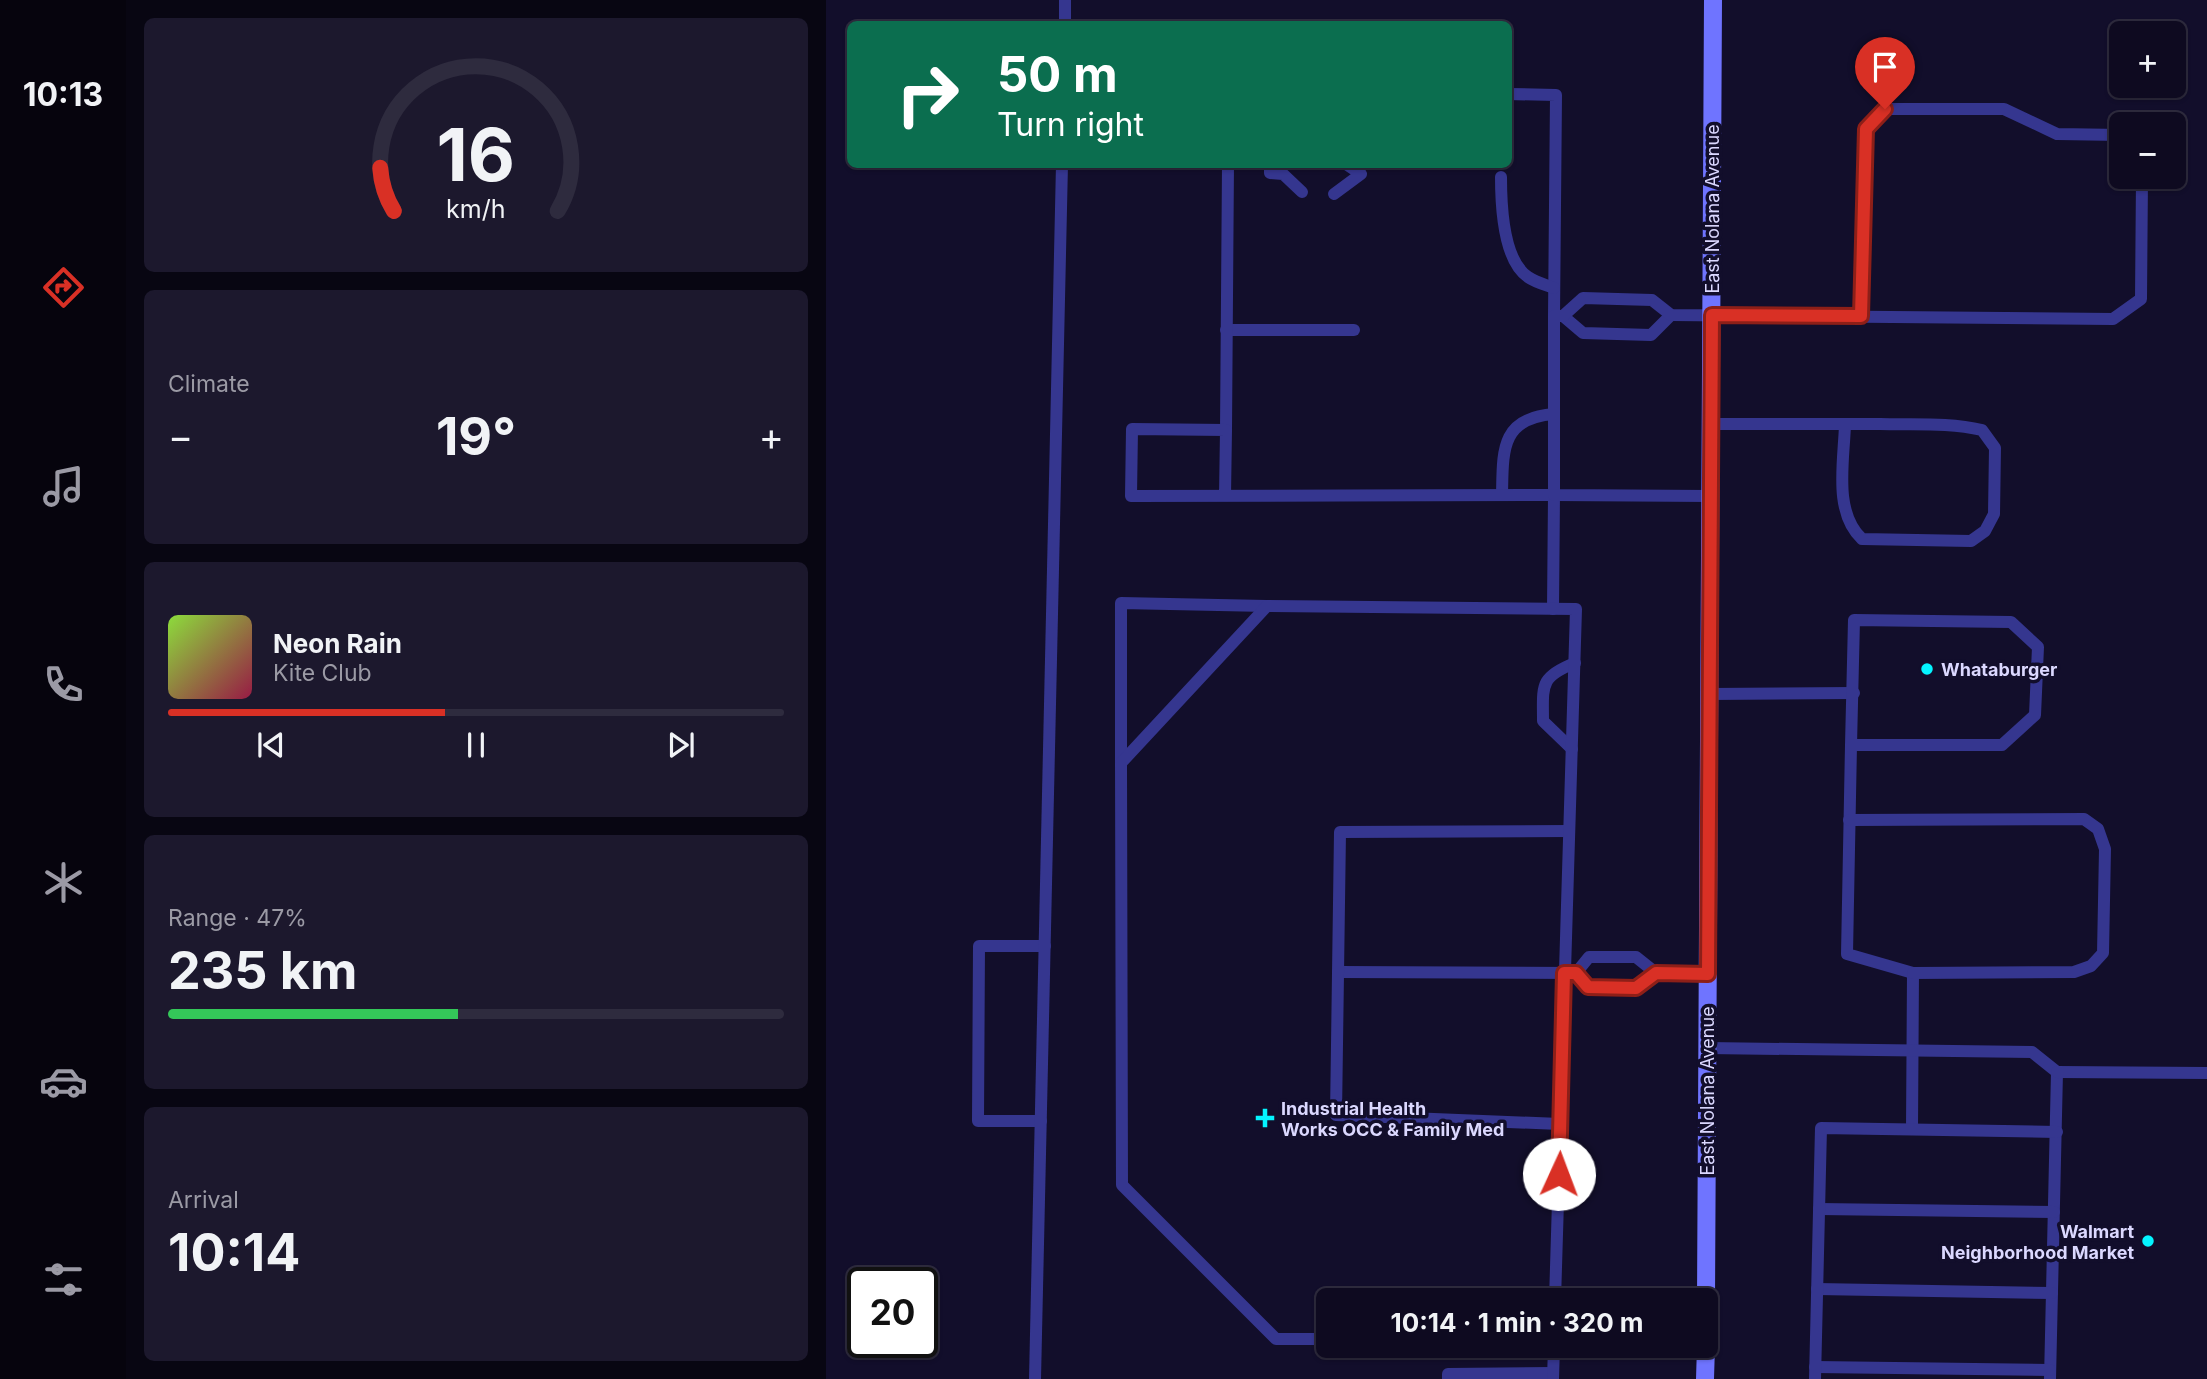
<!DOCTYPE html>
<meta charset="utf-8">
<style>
:root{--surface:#0e0a20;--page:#1c182d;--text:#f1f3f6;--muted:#9b9aa5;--line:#2e2b3e;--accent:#d93025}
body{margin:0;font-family:Inter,sans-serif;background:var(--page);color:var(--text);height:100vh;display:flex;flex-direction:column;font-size:26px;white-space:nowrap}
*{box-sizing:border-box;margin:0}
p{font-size:23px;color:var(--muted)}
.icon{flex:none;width:38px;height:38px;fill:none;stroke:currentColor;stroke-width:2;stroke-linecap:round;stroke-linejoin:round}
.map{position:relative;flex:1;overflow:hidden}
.side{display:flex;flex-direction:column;gap:18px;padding:18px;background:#080612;width:700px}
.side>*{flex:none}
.top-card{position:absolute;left:21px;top:21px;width:665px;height:147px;border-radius:10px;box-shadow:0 2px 5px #0004,0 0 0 2px var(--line);background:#0b6e4f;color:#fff;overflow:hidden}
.tools{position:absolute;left:1283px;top:21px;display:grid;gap:14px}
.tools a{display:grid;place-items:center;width:77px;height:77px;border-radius:10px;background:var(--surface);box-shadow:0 2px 5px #0004,0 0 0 2px var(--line);font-size:35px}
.speed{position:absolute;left:21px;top:1267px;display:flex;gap:14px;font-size:35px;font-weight:700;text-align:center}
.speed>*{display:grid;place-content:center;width:91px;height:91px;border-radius:50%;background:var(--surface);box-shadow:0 2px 5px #0004,0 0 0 2px var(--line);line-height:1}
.speed .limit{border:4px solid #111;border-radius:10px;background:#fff;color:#111}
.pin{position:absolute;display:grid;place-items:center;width:60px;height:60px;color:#fff;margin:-72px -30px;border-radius:50% 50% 50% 0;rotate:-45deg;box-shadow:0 0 7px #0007}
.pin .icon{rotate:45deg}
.me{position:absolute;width:77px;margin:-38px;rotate:2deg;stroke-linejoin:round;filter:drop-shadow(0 0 5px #0008)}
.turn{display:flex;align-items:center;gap:24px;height:147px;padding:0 35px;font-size:32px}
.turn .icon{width:91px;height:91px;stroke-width:2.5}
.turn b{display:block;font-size:49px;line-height:60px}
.big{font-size:52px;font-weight:700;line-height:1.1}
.side .tile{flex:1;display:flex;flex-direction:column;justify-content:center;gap:10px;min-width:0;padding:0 24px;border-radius:10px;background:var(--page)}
.side .dial{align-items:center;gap:0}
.dial svg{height:182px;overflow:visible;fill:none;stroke:var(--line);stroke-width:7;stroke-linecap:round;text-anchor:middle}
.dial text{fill:var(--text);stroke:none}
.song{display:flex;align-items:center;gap:21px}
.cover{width:84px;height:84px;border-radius:10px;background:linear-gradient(135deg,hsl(90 70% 55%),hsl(340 70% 35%))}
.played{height:7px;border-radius:4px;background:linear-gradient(90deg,var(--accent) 45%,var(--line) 45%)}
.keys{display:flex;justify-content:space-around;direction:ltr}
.heat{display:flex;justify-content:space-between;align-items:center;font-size:38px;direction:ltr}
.charge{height:10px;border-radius:5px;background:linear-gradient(90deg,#34c759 47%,var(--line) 0)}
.trip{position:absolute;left:490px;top:1288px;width:402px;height:70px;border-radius:10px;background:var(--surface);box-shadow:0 2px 5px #0004,0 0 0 2px var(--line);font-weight:700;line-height:70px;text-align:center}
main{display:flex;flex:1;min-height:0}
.menu{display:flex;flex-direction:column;width:126px;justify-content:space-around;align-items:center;background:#06040d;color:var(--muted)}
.menu .icon{width:49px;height:49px}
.menu .on{color:var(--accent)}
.menu b{font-size:32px;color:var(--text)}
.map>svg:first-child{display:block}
</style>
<main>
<nav class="menu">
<b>10:13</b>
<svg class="icon on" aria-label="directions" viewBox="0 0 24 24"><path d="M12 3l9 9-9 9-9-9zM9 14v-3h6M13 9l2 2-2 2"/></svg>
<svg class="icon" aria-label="music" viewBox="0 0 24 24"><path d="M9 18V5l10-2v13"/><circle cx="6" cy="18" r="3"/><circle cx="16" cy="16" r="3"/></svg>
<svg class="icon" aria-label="phone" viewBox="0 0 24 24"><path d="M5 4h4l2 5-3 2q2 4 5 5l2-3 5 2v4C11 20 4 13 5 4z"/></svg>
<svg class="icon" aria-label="climate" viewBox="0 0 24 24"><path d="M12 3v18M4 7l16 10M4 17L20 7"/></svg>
<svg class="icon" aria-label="car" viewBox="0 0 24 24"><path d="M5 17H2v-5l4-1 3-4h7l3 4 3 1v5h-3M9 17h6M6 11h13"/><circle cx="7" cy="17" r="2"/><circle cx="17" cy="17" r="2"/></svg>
<svg class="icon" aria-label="filters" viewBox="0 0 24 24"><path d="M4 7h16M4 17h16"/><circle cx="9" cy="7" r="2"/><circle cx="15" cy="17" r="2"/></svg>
</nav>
<section class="side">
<div class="tile dial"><svg viewBox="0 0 100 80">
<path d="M14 69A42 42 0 1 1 86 69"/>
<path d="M14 69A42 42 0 0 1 8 50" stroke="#d93025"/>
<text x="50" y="56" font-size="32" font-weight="700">16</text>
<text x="50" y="72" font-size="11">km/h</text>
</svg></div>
<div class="tile"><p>Climate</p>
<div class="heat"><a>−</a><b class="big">19°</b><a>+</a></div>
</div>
<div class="tile">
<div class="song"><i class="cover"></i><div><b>Neon Rain</b><p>Kite Club</p></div></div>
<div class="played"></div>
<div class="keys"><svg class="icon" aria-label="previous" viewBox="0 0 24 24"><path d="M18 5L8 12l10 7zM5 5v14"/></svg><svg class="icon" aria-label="pause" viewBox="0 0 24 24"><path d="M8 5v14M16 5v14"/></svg><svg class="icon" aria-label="next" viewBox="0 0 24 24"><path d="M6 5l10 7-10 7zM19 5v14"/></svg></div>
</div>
<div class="tile"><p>Range · 47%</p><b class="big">235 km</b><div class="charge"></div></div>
<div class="tile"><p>Arrival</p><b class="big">10:14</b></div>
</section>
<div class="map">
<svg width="1381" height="1379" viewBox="0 0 1381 1379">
<rect width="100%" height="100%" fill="#120e2b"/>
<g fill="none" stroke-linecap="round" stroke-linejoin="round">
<g stroke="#35368f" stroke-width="12">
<path d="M 239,24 L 239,0"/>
<path d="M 682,94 L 730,95 L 728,316"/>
<path d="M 444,164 L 444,173 L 457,174 L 476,192"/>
<path d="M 675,177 C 675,204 677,260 702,277 C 709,282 720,285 728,288"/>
<path d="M 508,194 L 535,174 L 520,164"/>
<path d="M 737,316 L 757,333 L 825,335 L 845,315"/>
<path d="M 1035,316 L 1040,129 L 1059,109 L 1178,109 L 1231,134 L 1295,135"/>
<path d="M 400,330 L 528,330"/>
<path d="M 885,424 C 941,424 998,424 1054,424 C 1088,425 1123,422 1156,430 L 1169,448 L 1168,514 L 1159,531 L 1145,541 L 1036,539 C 1007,512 1018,461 1019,424"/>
<path d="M 400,430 L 402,164"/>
<path d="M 676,495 C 677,451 674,418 728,414"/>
<path d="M 399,496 L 400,430 L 306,429 L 305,496 C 446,496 587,495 728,495 L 727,609"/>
<path d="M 884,496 L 728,495 L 728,316 L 737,316 L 757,298 L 826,300 L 845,315 L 1287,319 L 1315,299 L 1316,177"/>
<path d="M 883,694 L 1028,693"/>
<path d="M 1025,745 L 1028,620 L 1185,622 L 1212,647 L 1209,715 L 1176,745 L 1025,745 L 1021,954 L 1087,973 L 1086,1129"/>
<path d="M 746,749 L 717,721 C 717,686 713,677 749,663"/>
<path d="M 295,763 L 295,603 L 441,606"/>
<path d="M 1023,820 L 1258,819 L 1272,829 L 1279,849 L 1277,953 L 1265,966 L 1248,972 L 1087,973"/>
<path d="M 512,972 L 750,973"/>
<path d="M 750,973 L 763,957 L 810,957 L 830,973 L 882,974"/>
<path d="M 750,973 L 762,987 L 810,988 L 830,973"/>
<path d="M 881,1048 L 1206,1052 L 1231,1072 L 1224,1379"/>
<path d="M 1231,1072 L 1381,1073"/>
<path d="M 215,1121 L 152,1121 L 153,946 L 219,946"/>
<path d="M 734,1124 L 510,1115 L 514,832 L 743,831"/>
<path d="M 993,1209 L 1228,1212"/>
<path d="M 991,1289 L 1226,1293"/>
<path d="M 502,1339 L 450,1339 L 296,1185 L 295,763 L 441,606 L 750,609 L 729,1300"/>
<path d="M 989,1367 L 1224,1370"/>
<path d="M 209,1379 L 236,164"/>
<path d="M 622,1379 L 622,1374 L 727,1373"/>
<path d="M 727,1379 L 728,1346"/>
<path d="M 989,1379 L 995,1128 L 1231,1132"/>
</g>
<g stroke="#6f74ff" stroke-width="18">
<path d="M 880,1300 L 887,0"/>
<path d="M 879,1379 L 880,1346"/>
</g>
</g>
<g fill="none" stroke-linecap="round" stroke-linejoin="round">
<g stroke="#8d1f18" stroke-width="18">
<path id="route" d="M 733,1174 L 738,973 L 750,973 L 762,987 L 810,988 L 830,973 L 882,974 L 886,315 L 1035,316 L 1040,129 L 1059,109"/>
</g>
<use href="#route" stroke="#d93025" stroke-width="12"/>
</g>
<g fill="#04f4ff" stroke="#120e2b" stroke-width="2.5">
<circle cx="1101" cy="669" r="7"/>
<path d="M435.5 1107.5h7v7h7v7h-7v7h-7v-7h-7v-7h7z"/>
<circle cx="1322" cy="1241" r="7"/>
</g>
<g text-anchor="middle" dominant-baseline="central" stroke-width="7" stroke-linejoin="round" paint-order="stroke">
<g font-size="18" fill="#dbd8ff" stroke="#120e2b">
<text transform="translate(886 209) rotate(-90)">East Nolana Avenue</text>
<text transform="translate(881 1091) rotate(-90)">East Nolana Avenue</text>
</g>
<g font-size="18" font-weight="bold" fill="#dbd8ff" stroke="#120e2b" text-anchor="start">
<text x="1115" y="669">Whataburger</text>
<text x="455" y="1108">Industrial Health<tspan x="455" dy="21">Works OCC &amp; Family Med</tspan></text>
<text x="1308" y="1231" text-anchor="end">Walmart<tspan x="1308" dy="21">Neighborhood Market</tspan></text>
</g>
</g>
</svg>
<div class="tools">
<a>+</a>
<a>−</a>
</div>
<div class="speed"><div class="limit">20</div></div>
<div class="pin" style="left:1059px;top:109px;background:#d93025"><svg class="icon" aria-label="arrive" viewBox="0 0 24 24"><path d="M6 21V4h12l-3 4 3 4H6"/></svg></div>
<svg class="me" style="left:733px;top:1174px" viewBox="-20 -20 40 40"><circle r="19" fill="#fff"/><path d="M0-13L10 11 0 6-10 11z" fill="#d93025"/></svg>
<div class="trip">10:14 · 1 min · 320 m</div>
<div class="top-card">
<div class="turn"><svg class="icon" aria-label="right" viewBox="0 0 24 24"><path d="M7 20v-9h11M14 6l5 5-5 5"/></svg><div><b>50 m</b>Turn right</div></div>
</div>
</div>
</main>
